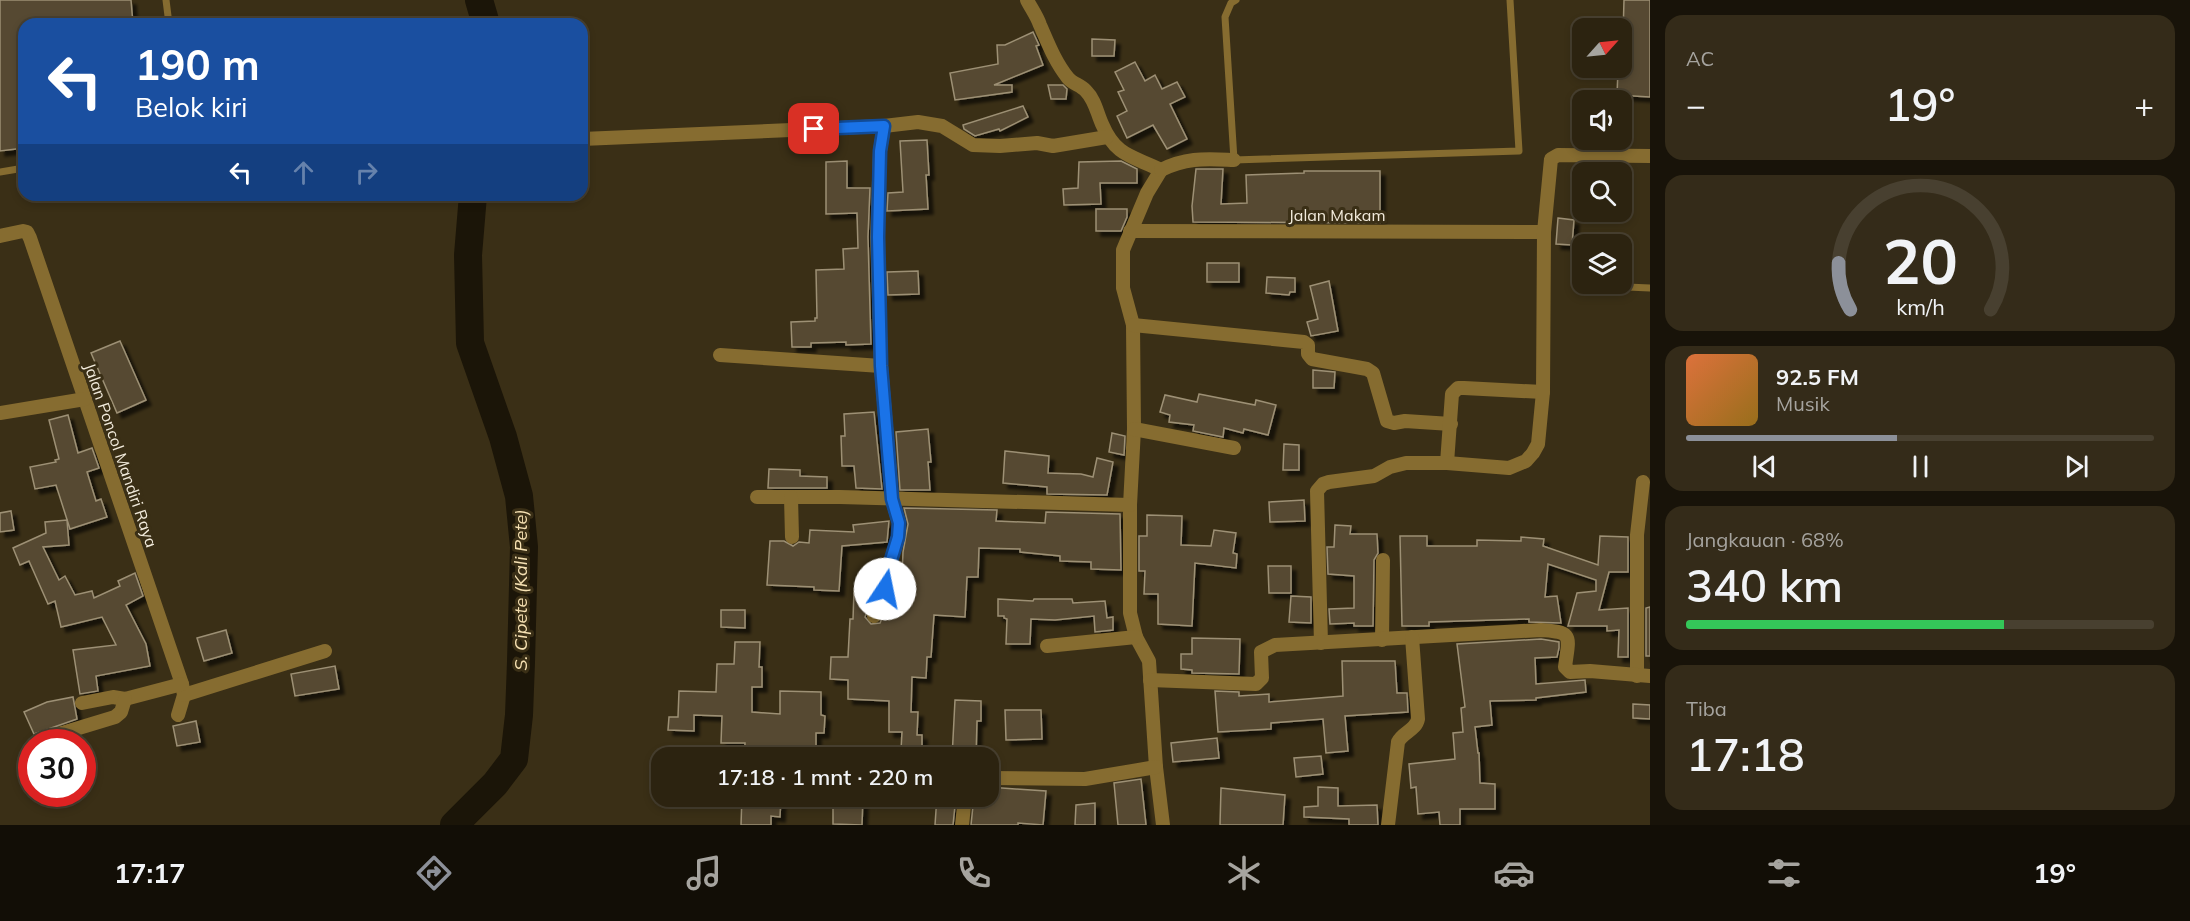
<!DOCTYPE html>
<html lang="id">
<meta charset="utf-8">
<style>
:root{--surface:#2c2310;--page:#342b19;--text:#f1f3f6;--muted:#a6a49f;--line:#484030;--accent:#8c9099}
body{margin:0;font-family:Mulish,sans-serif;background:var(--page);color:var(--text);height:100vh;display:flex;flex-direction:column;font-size:22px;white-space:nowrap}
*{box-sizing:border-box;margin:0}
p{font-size:20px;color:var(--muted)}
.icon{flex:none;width:33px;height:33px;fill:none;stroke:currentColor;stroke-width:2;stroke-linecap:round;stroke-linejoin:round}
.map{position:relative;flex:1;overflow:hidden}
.side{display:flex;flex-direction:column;gap:15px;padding:15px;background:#181309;width:540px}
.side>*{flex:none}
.banner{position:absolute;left:18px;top:18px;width:570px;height:183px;border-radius:18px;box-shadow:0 3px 9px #0003,0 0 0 2px var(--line);background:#1a4fa0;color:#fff;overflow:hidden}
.needle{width:39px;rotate:63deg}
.buttons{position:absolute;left:1572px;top:18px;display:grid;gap:12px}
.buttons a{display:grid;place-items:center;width:60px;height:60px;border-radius:12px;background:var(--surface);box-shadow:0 3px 9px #0003,0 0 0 2px var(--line);font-size:30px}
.speed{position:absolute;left:18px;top:729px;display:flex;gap:12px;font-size:30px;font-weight:700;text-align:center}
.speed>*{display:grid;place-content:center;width:78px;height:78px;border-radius:50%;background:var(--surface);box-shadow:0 3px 9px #0003,0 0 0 2px var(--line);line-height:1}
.speed .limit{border:9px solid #d22;background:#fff;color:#111}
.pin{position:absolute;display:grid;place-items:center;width:51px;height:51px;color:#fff;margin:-26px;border-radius:12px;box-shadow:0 3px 9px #0006}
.me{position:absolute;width:66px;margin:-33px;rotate:11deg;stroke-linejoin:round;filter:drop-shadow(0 0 4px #0008)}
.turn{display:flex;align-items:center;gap:21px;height:126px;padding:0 18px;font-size:27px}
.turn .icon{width:78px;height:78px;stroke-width:2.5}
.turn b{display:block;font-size:42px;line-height:51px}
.lanes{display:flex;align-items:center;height:57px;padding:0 18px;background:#0003;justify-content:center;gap:30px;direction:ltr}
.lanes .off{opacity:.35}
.big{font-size:45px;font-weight:600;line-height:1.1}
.side .widget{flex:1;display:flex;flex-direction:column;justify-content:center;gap:9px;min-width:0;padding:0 21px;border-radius:18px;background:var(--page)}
.side .dial{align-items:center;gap:0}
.dial svg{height:156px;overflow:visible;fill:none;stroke:var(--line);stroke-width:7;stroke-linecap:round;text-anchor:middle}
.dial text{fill:var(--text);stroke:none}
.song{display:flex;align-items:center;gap:18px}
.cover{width:72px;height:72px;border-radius:9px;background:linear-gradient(135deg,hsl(20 70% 55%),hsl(40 70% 35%))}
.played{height:6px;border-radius:3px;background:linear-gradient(90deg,var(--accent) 45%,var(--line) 45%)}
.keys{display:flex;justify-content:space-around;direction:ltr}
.heat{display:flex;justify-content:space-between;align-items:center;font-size:33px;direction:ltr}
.charge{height:9px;border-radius:4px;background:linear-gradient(90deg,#34c759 68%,var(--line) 0)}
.trip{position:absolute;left:651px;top:747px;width:348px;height:60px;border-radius:18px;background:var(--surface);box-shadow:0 3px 9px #0003,0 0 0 2px var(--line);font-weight:600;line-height:60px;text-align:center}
.tabs{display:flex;height:96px;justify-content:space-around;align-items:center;background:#120e06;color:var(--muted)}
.tabs .icon{width:42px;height:42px}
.tabs .selected{color:var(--accent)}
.tabs b{font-size:27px;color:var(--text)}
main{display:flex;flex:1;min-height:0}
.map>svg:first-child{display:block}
</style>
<main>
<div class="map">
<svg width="1650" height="825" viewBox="0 0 1650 825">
<defs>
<filter id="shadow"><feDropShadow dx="5" dy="5" stdDeviation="1.5" flood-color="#0009"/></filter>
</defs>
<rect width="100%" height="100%" fill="#3a2f16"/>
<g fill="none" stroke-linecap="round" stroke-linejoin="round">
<g stroke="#1b1508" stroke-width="28">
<path d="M 479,0 L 486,24"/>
<path d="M 454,825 L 495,784 L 514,759 L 519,715 L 521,662 L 524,547 L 519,496 L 503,437 L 470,343 L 468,255 L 473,195"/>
</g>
</g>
<g fill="#564a31" stroke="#9d9075" stroke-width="1.5" filter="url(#shadow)">
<path d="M 0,0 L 131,0 L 133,24 L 24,24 L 24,148 L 0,151 Z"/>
<path d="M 1624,0 L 1650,0 L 1650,97 L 1617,95 L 1618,70 L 1622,70 Z"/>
<path d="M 1033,32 L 1039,45 L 1036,46 L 1043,65 L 994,85 L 1012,85 L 1012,92 L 955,100 L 950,73 L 998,64 L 997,45 L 1005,45 Z"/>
<path d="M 1092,39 L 1115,40 L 1114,56 L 1092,56 Z"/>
<path d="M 1135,62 L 1145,81 L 1155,75 L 1162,89 L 1177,82 L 1185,97 L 1170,104 L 1187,139 L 1167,149 L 1153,125 L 1127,138 L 1117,116 L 1127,111 L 1118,92 L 1124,90 L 1115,72 Z"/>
<path d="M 1048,85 L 1063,85 L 1067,89 L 1066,99 L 1051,99 Z"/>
<path d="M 1023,106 L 1028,117 L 1000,131 L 999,129 L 975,136 L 964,129 L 963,125 Z"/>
<path d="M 927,140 L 929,175 L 926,175 L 928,209 L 887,211 L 888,193 L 903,192 L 900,141 Z"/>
<path d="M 847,161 L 847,188 L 870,188 L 868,237 L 871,344 L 846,345 L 846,342 L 811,343 L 811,347 L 792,347 L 791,322 L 815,321 L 815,318 L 817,318 L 816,270 L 844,269 L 843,249 L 858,248 L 857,213 L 826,214 L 826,162 Z"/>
<path d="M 1121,161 L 1137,169 L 1137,183 L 1100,183 L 1101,204 L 1064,205 L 1063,189 L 1078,188 L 1079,162 Z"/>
<path d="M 1196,169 L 1223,169 L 1221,204 L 1247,203 L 1246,175 L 1304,173 L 1304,171 L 1380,171 L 1380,223 L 1193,222 L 1192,206 Z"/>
<path d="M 1096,209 L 1127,209 L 1127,217 L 1121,231 L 1096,231 Z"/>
<path d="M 1558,218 L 1574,220 L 1572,245 L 1556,244 Z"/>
<rect x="1207" y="263" width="32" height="19"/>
<path d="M 918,271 L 919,294 L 888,295 L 887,272 Z"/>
<path d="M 1267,277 L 1295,278 L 1295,292 L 1290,292 L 1289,295 L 1266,293 Z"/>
<path d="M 1329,281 L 1338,331 L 1311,336 L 1307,322 L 1318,319 L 1310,286 Z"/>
<path d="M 120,341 L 146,400 L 117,413 L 91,353 Z"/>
<path d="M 1313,370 L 1335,372 L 1334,388 L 1313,388 Z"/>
<path d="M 1199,394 L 1255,405 L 1256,400 L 1276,405 L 1268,435 L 1244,429 L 1243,433 L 1224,428 L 1223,437 L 1193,431 L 1194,425 L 1169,422 L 1170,415 L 1160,412 L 1165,395 L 1197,402 Z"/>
<path d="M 874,412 L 882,489 L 856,488 L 854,466 L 842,466 L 841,436 L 845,436 L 844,414 Z"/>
<path d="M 68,415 L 78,453 L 92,448 L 99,468 L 87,472 L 96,501 L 101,499 L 107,517 L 70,529 L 56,485 L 35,489 L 30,467 L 56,462 L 55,460 L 59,459 L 49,420 Z"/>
<path d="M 928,429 L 931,462 L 928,462 L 930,490 L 900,490 L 896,432 Z"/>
<path d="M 1112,433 L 1125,436 L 1124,455 L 1109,452 Z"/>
<path d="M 1284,444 L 1299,445 L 1299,470 L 1283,470 Z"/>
<path d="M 1005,451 L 1049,456 L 1048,473 L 1081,474 L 1093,477 L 1097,458 L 1113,462 L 1107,495 L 1047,494 L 1047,487 L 1003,483 Z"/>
<path d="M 769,469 L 800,470 L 800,476 L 827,477 L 827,488 L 768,488 Z"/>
<path d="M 1304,500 L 1305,521 L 1270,522 L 1269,502 Z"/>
<path d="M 904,508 L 997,510 L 996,521 L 1045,523 L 1046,512 L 1120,514 L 1121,570 L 1091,569 L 1091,562 L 1060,561 L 1060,556 L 1020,552 L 1020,549 L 979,548 L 978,577 L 967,577 L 965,617 L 934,615 L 931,657 L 927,657 L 926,678 L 912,677 L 911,712 L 918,712 L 917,735 L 922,735 L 922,750 L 901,750 L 902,732 L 889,732 L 889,701 L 848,699 L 848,680 L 830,679 L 831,657 L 848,657 L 850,619 L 853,619 L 854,591 L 874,592 L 865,617 L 871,624 L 880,623 L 890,600 L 901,601 L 903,552 L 908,524 Z"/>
<path d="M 11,511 L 14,530 L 0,532 L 0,513 Z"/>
<path d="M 1147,515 L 1182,516 L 1181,545 L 1211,546 L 1214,530 L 1236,533 L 1233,553 L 1237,554 L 1236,568 L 1195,563 L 1192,626 L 1158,624 L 1158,594 L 1144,594 L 1145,571 L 1139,571 L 1139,536 L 1147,536 Z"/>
<path d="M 67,520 L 69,545 L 43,547 L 59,580 L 65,576 L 75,595 L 92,591 L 94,598 L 120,586 L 118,581 L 135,573 L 143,596 L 126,605 L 146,644 L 150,666 L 96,676 L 98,691 L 80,694 L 73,650 L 116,645 L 102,617 L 61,627 L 55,601 L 48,604 L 29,561 L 20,565 L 13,548 L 46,533 L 45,522 Z"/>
<path d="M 889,521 L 887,542 L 842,546 L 839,591 L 814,590 L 814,587 L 767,585 L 770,541 L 784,541 L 793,546 L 799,542 L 809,543 L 810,530 L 854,532 L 853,525 Z"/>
<path d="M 1335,525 L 1351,526 L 1350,534 L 1377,534 L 1378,553 L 1374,560 L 1373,626 L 1354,626 L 1354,623 L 1330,624 L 1329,609 L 1354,608 L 1354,576 L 1328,574 L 1327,547 L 1334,547 Z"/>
<path d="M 1400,536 L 1427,536 L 1427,546 L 1477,546 L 1477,540 L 1521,541 L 1521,537 L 1544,539 L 1543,546 L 1598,565 L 1600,536 L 1628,537 L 1628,572 L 1609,572 L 1599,610 L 1628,608 L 1628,657 L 1618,657 L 1619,630 L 1607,631 L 1607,626 L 1568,626 L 1577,593 L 1596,591 L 1596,580 L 1548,564 L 1545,597 L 1557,596 L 1561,623 L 1529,622 L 1529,619 L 1429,622 L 1429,626 L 1402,626 Z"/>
<path d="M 1268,566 L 1291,566 L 1291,593 L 1269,593 Z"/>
<path d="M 1291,596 L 1311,597 L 1311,623 L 1289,622 Z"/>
<path d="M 998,599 L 1033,601 L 1034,599 L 1072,599 L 1073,603 L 1105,601 L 1107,618 L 1113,617 L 1113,630 L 1095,632 L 1094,616 L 1055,620 L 1031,619 L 1030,644 L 1006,644 L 1007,619 L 1004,618 L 1004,616 L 998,616 Z"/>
<path d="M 1650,607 L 1650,656 L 1646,656 L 1646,608 Z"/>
<path d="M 721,610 L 745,610 L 745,628 L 721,627 Z"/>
<path d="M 226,630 L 232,653 L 204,661 L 197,638 Z"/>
<path d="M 1192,638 L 1240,639 L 1239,674 L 1192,673 L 1192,670 L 1181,669 L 1181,654 L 1192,654 Z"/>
<path d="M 1541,639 L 1559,642 L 1559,648 L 1557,657 L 1535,658 L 1536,684 L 1585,680 L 1586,692 L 1536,698 L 1536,700 L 1490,701 L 1492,725 L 1475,727 L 1478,753 L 1479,753 L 1480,783 L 1495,784 L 1495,809 L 1460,809 L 1460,825 L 1440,825 L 1439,812 L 1418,814 L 1416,787 L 1411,788 L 1409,764 L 1455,759 L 1453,733 L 1463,732 L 1461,708 L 1465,707 L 1457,644 Z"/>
<path d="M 735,642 L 760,642 L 759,667 L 762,667 L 762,687 L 752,687 L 752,712 L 780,714 L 780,691 L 821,692 L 821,715 L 825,716 L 824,733 L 816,733 L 816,751 L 811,751 L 811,758 L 745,758 L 745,743 L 721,743 L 722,716 L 694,715 L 694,731 L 668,730 L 669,717 L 678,717 L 679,691 L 716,692 L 717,664 L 734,664 Z"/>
<path d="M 1342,661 L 1395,661 L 1397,693 L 1407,693 L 1408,712 L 1345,716 L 1348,751 L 1326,753 L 1323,719 L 1271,723 L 1271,729 L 1218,732 L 1215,691 L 1239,692 L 1239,696 L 1269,694 L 1269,702 L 1343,696 Z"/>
<path d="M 335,666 L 339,689 L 295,696 L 291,674 Z"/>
<path d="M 73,697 L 77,719 L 34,734 L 24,712 L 47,702 Z"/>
<path d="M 955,700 L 981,701 L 981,721 L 977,721 L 976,758 L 952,758 Z"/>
<path d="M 1633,704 L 1650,705 L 1650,719 L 1633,718 Z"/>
<path d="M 1005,710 L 1041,710 L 1042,739 L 1006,740 Z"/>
<path d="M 196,721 L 200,742 L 177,746 L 173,726 Z"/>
<path d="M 1217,738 L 1219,758 L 1173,762 L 1171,743 Z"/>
<path d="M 1321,756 L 1323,774 L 1296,777 L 1294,758 Z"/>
<path d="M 1141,779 L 1146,825 L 1118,825 L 1114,783 Z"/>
<path d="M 988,787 L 1046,791 L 1043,825 L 1018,823 L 1018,825 L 971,825 L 974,796 L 988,796 Z"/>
<path d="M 1318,787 L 1338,788 L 1338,806 L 1377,805 L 1378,825 L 1349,825 L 1349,819 L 1304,817 L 1304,807 L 1318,806 Z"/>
<path d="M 1221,788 L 1285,795 L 1283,825 L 1220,825 Z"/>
<path d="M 742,796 L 781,796 L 780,817 L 771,816 L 771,825 L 741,825 Z"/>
<path d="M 833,796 L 863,796 L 862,825 L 833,824 Z"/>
<path d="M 937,796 L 956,796 L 953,825 L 935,825 Z"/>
<path d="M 1095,803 L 1095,825 L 1075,825 L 1076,805 Z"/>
</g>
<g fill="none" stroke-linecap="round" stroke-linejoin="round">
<g stroke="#866c30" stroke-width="7">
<path d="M 166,0 L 169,24"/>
<path d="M 1236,0 L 1231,3 L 1225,17 L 1234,160 L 1519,151 L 1510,0"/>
<path d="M 0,172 L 24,168"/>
<path d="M 1627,287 L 1650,288"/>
</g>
<g stroke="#866c30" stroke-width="14">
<path d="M 1027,0 C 1031,8 1037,16 1040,25 C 1048,43 1055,62 1068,78 C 1073,84 1081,85 1086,91 C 1095,100 1097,113 1102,124 C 1116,157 1133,156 1161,170 L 1147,193 L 1123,250 L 1123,288 L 1133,325 L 1134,429 L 1130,505 L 1130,613 L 1136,637 L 1149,661 L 1156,767 L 1163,825"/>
<path d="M 582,139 L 884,126 L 918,122 L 942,126 L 973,145 L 1000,146 L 1037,143 L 1053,146 L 1107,137"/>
<path d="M 1161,170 C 1187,157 1206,159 1234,160"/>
<path d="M 1130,231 L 1544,232"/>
<path d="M 0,236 L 23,231 L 27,232 L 30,238 L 182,684 L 184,695 L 178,715"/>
<path d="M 1133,325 L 1304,342 L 1308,345 L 1308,354 L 1312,359 L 1367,369 L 1373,373 L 1387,421 L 1394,423 L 1405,421 L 1451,424"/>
<path d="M 720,355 L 881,366"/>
<path d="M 0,413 L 85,399"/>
<path d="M 1134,429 L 1234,448"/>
<path d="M 1447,463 L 1452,394 L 1458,388 L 1464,388 L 1543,392"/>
<path d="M 757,497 L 840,497 L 1130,505"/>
<path d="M 791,497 L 792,537"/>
<path d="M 874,616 L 885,589 L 888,570 L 898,537 L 899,523 L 892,499 L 881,366 L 877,237 L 880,151 L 884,126"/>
<path d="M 1382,640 L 1383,560"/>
<path d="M 1321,643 L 1317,491 L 1323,484 L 1329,482 L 1374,476 L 1390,467 L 1406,463 L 1447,463 L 1509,468 L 1526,461 L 1533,453 L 1538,444 L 1543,392 L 1544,232 L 1551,159 L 1558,155 L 1650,156"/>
<path d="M 1047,646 L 1136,637"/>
<path d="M 1637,676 L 1637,535 L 1643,482"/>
<path d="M 1150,680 L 1256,684 L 1262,678 L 1261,652 L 1275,645 L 1541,630 C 1574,632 1569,636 1565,667 L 1570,672 L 1590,671 L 1650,676"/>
<path d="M 184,695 L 325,651"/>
<path d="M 82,703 L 113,697 L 125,699 L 182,684"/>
<path d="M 38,742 L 49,737 L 115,717 L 121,712 L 125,699"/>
<path d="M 988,778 L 1085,779 L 1156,767"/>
<path d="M 962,825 L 965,796"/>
<path d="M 1388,825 L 1398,742 C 1403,732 1416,730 1418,719 L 1412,637"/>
</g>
</g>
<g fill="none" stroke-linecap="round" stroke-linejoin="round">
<g stroke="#114b97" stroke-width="15">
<path id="route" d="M 814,129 L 884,126 L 880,151 L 878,237 L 881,366 L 892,499 L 899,523 L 898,537 L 888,570 L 885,589"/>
</g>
<use href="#route" stroke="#1a73e8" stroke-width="10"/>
</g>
<g text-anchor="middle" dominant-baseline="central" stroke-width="6" stroke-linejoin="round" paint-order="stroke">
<g font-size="16" fill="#f2ebdc" stroke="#3a2f16">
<text x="1337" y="215">Jalan Makam</text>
<text transform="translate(121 455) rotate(71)">Jalan Poncol Mandiri Raya</text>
</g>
<g font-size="18" font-style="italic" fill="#f6e1b3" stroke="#3a2f16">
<text transform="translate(520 590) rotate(-90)">S. Cipete (Kali Pete)</text>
</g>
</g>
</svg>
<div class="buttons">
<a><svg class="needle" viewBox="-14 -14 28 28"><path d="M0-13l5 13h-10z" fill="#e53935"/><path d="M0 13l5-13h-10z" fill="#a6a49f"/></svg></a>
<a><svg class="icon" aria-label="sound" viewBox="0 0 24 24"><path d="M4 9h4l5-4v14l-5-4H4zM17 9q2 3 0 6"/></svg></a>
<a><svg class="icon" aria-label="search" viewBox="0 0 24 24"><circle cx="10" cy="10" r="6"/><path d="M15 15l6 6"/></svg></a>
<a><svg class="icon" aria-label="layers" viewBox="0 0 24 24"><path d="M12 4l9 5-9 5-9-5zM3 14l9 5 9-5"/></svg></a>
</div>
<div class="speed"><div class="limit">30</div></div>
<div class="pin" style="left:814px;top:129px;background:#d93025"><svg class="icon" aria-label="arrive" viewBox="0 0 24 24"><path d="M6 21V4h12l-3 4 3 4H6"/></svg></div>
<svg class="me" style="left:885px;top:589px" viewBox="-20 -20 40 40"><circle r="19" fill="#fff"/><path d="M0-13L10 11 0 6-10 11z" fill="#1a73e8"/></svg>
<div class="trip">17:18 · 1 mnt · 220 m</div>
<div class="banner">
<div class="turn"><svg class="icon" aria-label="left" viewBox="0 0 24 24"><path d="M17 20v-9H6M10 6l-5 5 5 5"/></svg><div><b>190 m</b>Belok kiri</div></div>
<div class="lanes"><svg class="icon" aria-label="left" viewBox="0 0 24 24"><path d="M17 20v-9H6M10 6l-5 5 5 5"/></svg><svg class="icon off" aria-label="ahead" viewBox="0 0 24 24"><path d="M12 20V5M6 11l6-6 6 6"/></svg><svg class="icon off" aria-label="right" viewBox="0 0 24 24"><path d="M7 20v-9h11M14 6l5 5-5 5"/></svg></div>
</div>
</div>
<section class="side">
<div class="widget"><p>AC</p>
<div class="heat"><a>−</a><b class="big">19°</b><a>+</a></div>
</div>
<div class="widget dial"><svg viewBox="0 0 100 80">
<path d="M14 69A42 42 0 1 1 86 69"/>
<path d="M14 69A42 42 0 0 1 8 45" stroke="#8c9099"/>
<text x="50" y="56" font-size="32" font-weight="700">20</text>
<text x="50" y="72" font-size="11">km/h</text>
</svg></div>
<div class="widget">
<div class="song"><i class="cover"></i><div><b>92.5 FM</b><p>Musik</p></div></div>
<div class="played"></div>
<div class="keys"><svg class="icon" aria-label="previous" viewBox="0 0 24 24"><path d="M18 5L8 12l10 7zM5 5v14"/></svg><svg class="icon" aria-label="pause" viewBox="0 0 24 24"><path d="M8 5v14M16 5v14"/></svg><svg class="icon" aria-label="next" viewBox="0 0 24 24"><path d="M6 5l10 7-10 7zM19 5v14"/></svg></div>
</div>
<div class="widget"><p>Jangkauan · 68%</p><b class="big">340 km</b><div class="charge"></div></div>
<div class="widget"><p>Tiba</p><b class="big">17:18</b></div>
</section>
</main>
<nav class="tabs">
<b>17:17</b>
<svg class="icon selected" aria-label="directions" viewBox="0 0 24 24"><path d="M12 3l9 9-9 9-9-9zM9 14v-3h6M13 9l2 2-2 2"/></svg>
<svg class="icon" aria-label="music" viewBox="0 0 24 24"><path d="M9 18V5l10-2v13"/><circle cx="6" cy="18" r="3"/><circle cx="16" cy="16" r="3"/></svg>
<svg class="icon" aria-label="phone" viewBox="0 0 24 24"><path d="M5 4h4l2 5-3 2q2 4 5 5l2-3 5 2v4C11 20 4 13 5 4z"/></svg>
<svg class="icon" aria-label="climate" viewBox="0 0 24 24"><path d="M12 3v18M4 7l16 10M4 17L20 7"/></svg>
<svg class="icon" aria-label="car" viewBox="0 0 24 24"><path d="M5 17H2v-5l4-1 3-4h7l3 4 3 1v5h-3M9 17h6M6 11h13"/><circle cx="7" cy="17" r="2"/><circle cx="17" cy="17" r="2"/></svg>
<svg class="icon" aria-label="filters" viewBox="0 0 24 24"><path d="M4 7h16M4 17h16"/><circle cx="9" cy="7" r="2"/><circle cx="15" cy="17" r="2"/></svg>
<b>19°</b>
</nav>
